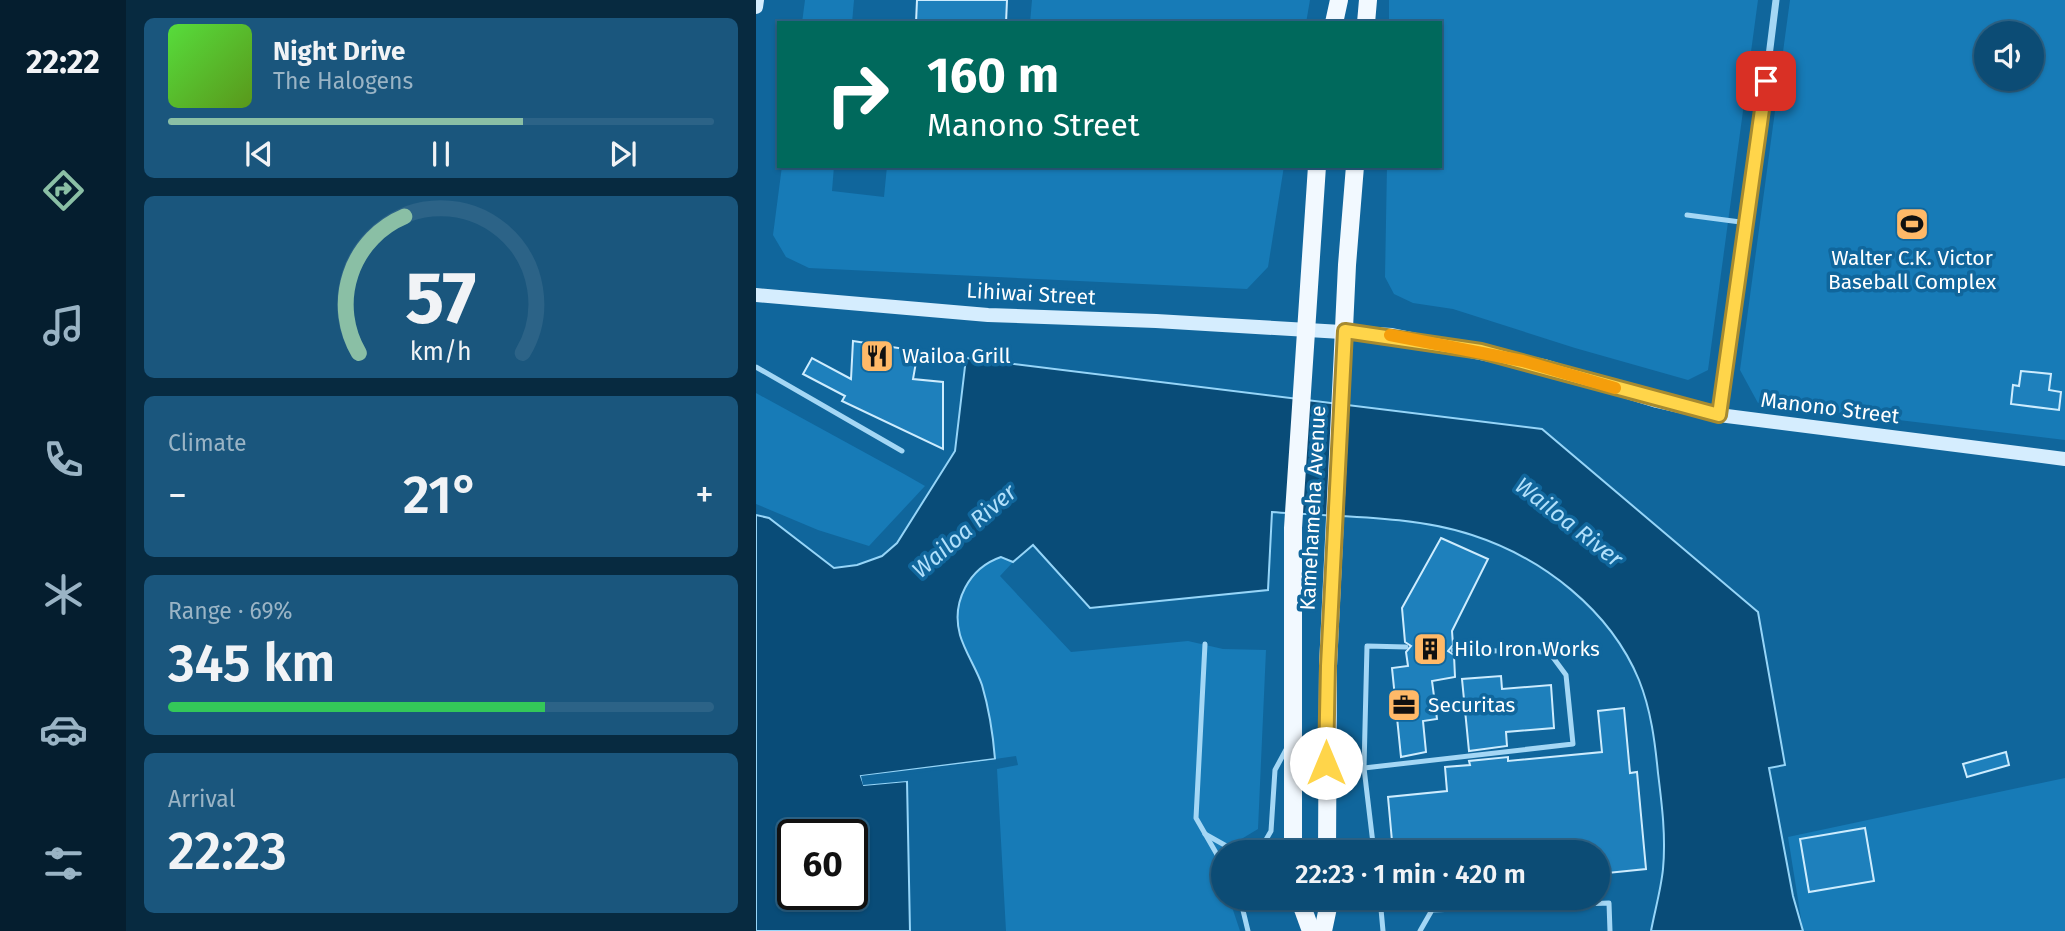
<!DOCTYPE html>
<meta charset="utf-8">
<style>
:root{--surface:#0c4c75;--page:#1a567d;--text:#f1f3f6;--muted:#9ab4c5;--line:#2c6387;--accent:#8abfa5}
body{margin:0;font-family:"Fira Sans",sans-serif;background:var(--page);color:var(--text);height:100vh;display:flex;flex-direction:column;font-size:26px;white-space:nowrap}
*{box-sizing:border-box;margin:0}
p{font-size:23px;color:var(--muted)}
.icon{flex:none;width:38px;height:38px;fill:none;stroke:currentColor;stroke-width:2;stroke-linecap:round;stroke-linejoin:round}
.map{position:relative;flex:1;overflow:hidden}
.sheet{display:flex;flex-direction:column;gap:18px;padding:18px;background:#072a40;width:630px}
.sheet>*{flex:none}
.guide{position:absolute;left:21px;top:21px;width:665px;height:147px;border-radius:0px;box-shadow:0 2px 5px #0004,0 0 0 2px var(--line);background:#00695c;color:#fff;overflow:hidden}
.tools{position:absolute;left:1218px;top:21px;display:grid;gap:14px}
.tools a{display:grid;place-items:center;width:70px;height:70px;border-radius:50%;background:var(--surface);box-shadow:0 2px 5px #0004,0 0 0 2px var(--line);font-size:35px}
.speed{position:absolute;left:21px;top:819px;display:flex;gap:14px;font-size:35px;font-weight:700;text-align:center}
.speed>*{display:grid;place-content:center;width:91px;height:91px;border-radius:50%;background:var(--surface);box-shadow:0 2px 5px #0004,0 0 0 2px var(--line);line-height:1}
.speed .limit{border:4px solid #111;border-radius:10px;background:#fff;color:#111}
.pin{position:absolute;display:grid;place-items:center;width:60px;height:60px;color:#fff;margin:-30px;border-radius:14px;box-shadow:0 4px 10px #0006}
.me{position:absolute;width:77px;margin:-38px;rotate:0deg;stroke-linejoin:round;filter:drop-shadow(0 0 5px #0008)}
.turn{display:flex;align-items:center;gap:24px;height:147px;padding:0 35px;font-size:32px}
.turn .icon{width:91px;height:91px;stroke-width:2.5}
.turn b{display:block;font-size:49px;line-height:60px}
.big{font-size:52px;font-weight:600;line-height:1.1}
.sheet .card{flex:1;display:flex;flex-direction:column;justify-content:center;gap:10px;min-width:0;padding:0 24px;border-radius:10px;background:var(--page)}
.sheet .dial{align-items:center;gap:0}
.dial svg{height:182px;overflow:visible;fill:none;stroke:var(--line);stroke-width:7;stroke-linecap:round;text-anchor:middle}
.dial text{fill:var(--text);stroke:none}
.song{display:flex;align-items:center;gap:21px}
.cover{width:84px;height:84px;border-radius:10px;background:linear-gradient(135deg,hsl(110 70% 55%),hsl(90 70% 35%))}
.played{height:7px;border-radius:4px;background:linear-gradient(90deg,var(--accent) 65%,var(--line) 65%)}
.keys{display:flex;justify-content:space-around;direction:ltr}
.heat{display:flex;justify-content:space-between;align-items:center;font-size:38px;direction:ltr}
.charge{height:10px;border-radius:5px;background:linear-gradient(90deg,#34c759 69%,var(--line) 0)}
.trip{position:absolute;left:455px;top:840px;width:399px;height:70px;border-radius:35px;background:var(--surface);box-shadow:0 2px 5px #0004,0 0 0 2px var(--line);font-weight:600;line-height:70px;text-align:center}
main{display:flex;flex:1;min-height:0}
.tab-bar{display:flex;flex-direction:column;width:126px;justify-content:space-around;align-items:center;background:#051e2f;color:var(--muted)}
.tab-bar .icon{width:49px;height:49px}
.tab-bar .on{color:var(--accent)}
.tab-bar b{font-size:32px;color:var(--text)}
.map>svg:first-child{display:block}
</style>
<main>
<nav class="tab-bar">
<b>22:22</b>
<svg class="icon on" aria-label="directions" viewBox="0 0 24 24"><path d="M12 3l9 9-9 9-9-9zM9 14v-3h6M13 9l2 2-2 2"/></svg>
<svg class="icon" aria-label="music" viewBox="0 0 24 24"><path d="M9 18V5l10-2v13"/><circle cx="6" cy="18" r="3"/><circle cx="16" cy="16" r="3"/></svg>
<svg class="icon" aria-label="phone" viewBox="0 0 24 24"><path d="M5 4h4l2 5-3 2q2 4 5 5l2-3 5 2v4C11 20 4 13 5 4z"/></svg>
<svg class="icon" aria-label="climate" viewBox="0 0 24 24"><path d="M12 3v18M4 7l16 10M4 17L20 7"/></svg>
<svg class="icon" aria-label="car" viewBox="0 0 24 24"><path d="M5 17H2v-5l4-1 3-4h7l3 4 3 1v5h-3M9 17h6M6 11h13"/><circle cx="7" cy="17" r="2"/><circle cx="17" cy="17" r="2"/></svg>
<svg class="icon" aria-label="filters" viewBox="0 0 24 24"><path d="M4 7h16M4 17h16"/><circle cx="9" cy="7" r="2"/><circle cx="15" cy="17" r="2"/></svg>
</nav>
<section class="sheet">
<div class="card">
<div class="song"><i class="cover"></i><div><b>Night Drive</b><p>The Halogens</p></div></div>
<div class="played"></div>
<div class="keys"><svg class="icon" aria-label="previous" viewBox="0 0 24 24"><path d="M18 5L8 12l10 7zM5 5v14"/></svg><svg class="icon" aria-label="pause" viewBox="0 0 24 24"><path d="M8 5v14M16 5v14"/></svg><svg class="icon" aria-label="next" viewBox="0 0 24 24"><path d="M6 5l10 7-10 7zM19 5v14"/></svg></div>
</div>
<div class="card dial"><svg viewBox="0 0 100 80">
<path d="M14 69A42 42 0 1 1 86 69"/>
<path d="M14 69A42 42 0 0 1 34 9" stroke="#8abfa5"/>
<text x="50" y="56" font-size="32" font-weight="700">57</text>
<text x="50" y="72" font-size="11">km/h</text>
</svg></div>
<div class="card"><p>Climate</p>
<div class="heat"><a>−</a><b class="big">21°</b><a>+</a></div>
</div>
<div class="card"><p>Range · 69%</p><b class="big">345 km</b><div class="charge"></div></div>
<div class="card"><p>Arrival</p><b class="big">22:23</b></div>
</section>
<div class="map">
<svg width="1309" height="931" viewBox="0 0 1309 931">
<rect width="100%" height="100%" fill="#10669c"/>
<g fill="#177bb7" fill-rule="evenodd">
<path d="M 49,0 L 98,0 L 96,23 L 46,23 Z"/>
<path d="M 276,0 L 554,0 L 550,23 L 274,23 Z"/>
<path d="M 633,0 L 1002,0 L 952,370 L 932,380 L 819,348 L 697,309 L 657,303 L 638,294 L 629,277 L 631,166 L 684,166 L 684,23 L 633,23 Z"/>
<path d="M 1034,0 L 1309,0 L 1309,440 L 1002,403 L 984,370 ZM 1230,33 L 1276,33 L 1276,79 L 1230,79 Z"/>
<path d="M 26,166 L 78,166 L 76,191 L 128,197 L 131,166 L 528,166 L 512,267 L 491,289 L 53,268 L 30,257 L 17,235 Z"/>
<path d="M 0,393 L 148,474 L 169,486 L 113,546 L 62,530 L 0,504 Z"/>
<path d="M 245,557 L 257,562 L 244,576 L 315,652 L 432,641 L 467,649 L 510,650 L 502,829 L 482,841 L 477,852 L 467,852 L 467,898 L 473,898 L 484,931 L 250,931 L 241,769 L 262,765 L 260,756 L 239,759 C 237,734 233,709 226,685 C 220,668 208,652 204,635 C 195,602 213,568 245,557 Z"/>
<path d="M 1309,778 L 1309,931 L 1047,931 L 1032,837 Z"/>
</g>
<path fill="#094c78" stroke="#96d5f8" stroke-width="2" fill-rule="evenodd" d="M 210,358 L 786,429 L 1002,612 L 1029,765 L 1013,768 L 1037,896 L 1047,931 L 895,931 C 899,910 905,889 907,869 C 910,837 906,805 902,773 C 899,742 895,710 883,680 C 854,610 787,558 716,535 C 656,515 579,517 516,512 L 512,590 L 334,608 L 277,545 L 257,562 L 245,557 C 213,568 195,602 204,635 C 209,652 220,668 226,685 C 233,709 237,734 239,759 L 105,776 L 108,785 L 151,781 L 154,931 L 0,931 L 0,515 L 13,518 L 78,568 L 101,565 L 126,556 L 141,543 L 199,451 ZM 37,835 L 96,835 L 96,894 L 37,894 Z"/>
<path fill="#10669c" d="M 243,759 L 240,763 L 109,779 L 110,781 L 152,777 L 155,780 L 151,781 L 107,785 L 105,776 Z"/>
<g fill="#1e80bc" stroke="#cdecfe" stroke-width="2">
<path d="M 161,0 L 251,0 L 250,23 L 160,23 Z"/>
<path d="M 97,341 L 162,351 L 157,379 L 187,382 L 187,449 L 86,401 L 89,396 L 47,374 L 56,358 L 95,379 Z"/>
<path d="M 1265,371 L 1295,374 L 1293,390 L 1305,392 L 1303,410 L 1255,404 L 1257,385 L 1263,386 Z"/>
<path d="M 685,538 L 732,559 L 696,631 L 697,645 L 692,651 L 698,655 L 699,677 L 676,681 L 681,719 L 667,721 L 670,752 L 645,757 L 636,668 L 652,666 L 650,652 L 655,646 L 649,642 L 646,608 Z"/>
<path d="M 745,676 L 746,689 L 795,685 L 798,728 L 750,732 L 751,746 L 713,751 L 706,679 Z"/>
<path d="M 868,708 L 874,773 L 881,772 L 890,869 L 842,874 L 842,852 L 637,852 L 632,797 L 691,791 L 689,767 L 714,765 L 713,761 L 752,757 L 752,761 L 846,752 L 842,711 Z"/>
<path d="M 1250,752 L 1253,765 L 1211,777 L 1207,764 Z"/>
<path d="M 1109,828 L 1118,881 L 1053,892 L 1044,839 Z"/>
</g>
<g fill="none" stroke-linecap="round" stroke-linejoin="round">
<g stroke="#a4d7f5" stroke-width="5">
<path d="M 931,215 L 992,223"/>
<path d="M 0,367 L 146,451"/>
<path d="M 449,644 L 440,818 L 467,865"/>
<path d="M 608,768 L 817,744 L 810,675 L 793,652 L 697,650"/>
<path d="M 449,834 L 481,852"/>
<path d="M 497,852 L 504,850 L 515,831 L 519,770 L 532,746"/>
<path d="M 618,852 L 608,768 L 611,646 L 650,647"/>
<path d="M 484,898 L 492,931"/>
<path d="M 624,898 L 627,931"/>
<path d="M 664,931 L 676,910 L 853,903 L 854,931"/>
</g>
<path stroke="#a4d7f5" stroke-width="7" d="M 963,414 L 993,216 L 1020,0"/>
<g stroke="#d5edfe" stroke-width="14">
<path d="M 0,7 L 1,0"/>
<path d="M 0,295 L 232,315 L 400,321 L 636,335 L 788,366 L 901,401 L 963,415 L 1309,459"/>
</g>
<g stroke="#f2f9ff" stroke-width="18">
<path d="M 578,23 L 583,0"/>
<path d="M 610,23 L 612,0"/>
<path d="M 537,852 L 537,528 L 561,166"/>
<path d="M 571,852 L 572,666 L 591,265 L 599,166"/>
<path d="M 543,898 L 555,931"/>
<path d="M 567,931 L 574,898"/>
</g>
</g>
<g fill="none" stroke-linecap="round" stroke-linejoin="round">
<g stroke="#a68a30" stroke-width="18">
<path id="route" d="M 570,763 L 572,666 L 589,331 L 725,351 L 963,415 L 1010,81"/>
</g>
<use href="#route" stroke="#ffd54a" stroke-width="12"/>
<path stroke="#f59e0b" stroke-width="12" d="M 634,335 L 767,361 L 859,388"/>
</g>
<defs>
<g id="stadium-square" transform="scale(1.75)"><rect x="-9" y="-9" width="18" height="18" rx="4" fill="#ffb968" stroke="#10669c"/><path d="M0-5a6.5 5 0 1 0 0 10a6.5 5 0 1 0 0-10ZM-3.5-1.8h7v3.6h-7Z" fill="#111"/></g>
<g id="restaurant-square" transform="scale(1.75)"><rect x="-9" y="-9" width="18" height="18" rx="4" fill="#ffb968" stroke="#10669c"/><path d="M-5-6h1v4h1v-4h1v4h1v-4h1v5L-1.5 .5V6h-2V.5L-5-1ZM5-6V6H3V1.5H1.5Q1.5-4 5-6Z" fill="#111"/></g>
<g id="building-square" transform="scale(1.75)"><rect x="-9" y="-9" width="18" height="18" rx="4" fill="#ffb968" stroke="#10669c"/><path d="M-4-6H4V6H1V3H-1V6H-4ZM-2.5-4.3h1.7v1.8h-1.7ZM.8-4.3h1.7v1.8H.8ZM-2.5-1h1.7V.8h-1.7ZM.8-1h1.7V.8H.8Z" fill="#111"/></g>
<g id="office-square" transform="scale(1.75)"><rect x="-9" y="-9" width="18" height="18" rx="4" fill="#ffb968" stroke="#10669c"/><path d="M-6-3h4V-5.5h4V-3h4V5H-6ZM-1-4.5V-3h2v-1.5ZM-6 0V1H6V0Z" fill="#111"/></g>
</defs>
<g fill-rule="evenodd">
<use href="#stadium-square" x="1156" y="224"/>
<use href="#restaurant-square" x="121" y="356"/>
<use href="#building-square" x="674" y="649"/>
<use href="#office-square" x="648" y="705"/>
</g>
<g text-anchor="middle" dominant-baseline="central" stroke-width="7" stroke-linejoin="round" paint-order="stroke">
<g font-size="21" fill="#fff" stroke="#10669c" text-anchor="start">
<text x="1156" y="258" text-anchor="middle">Walter C.K. Victor<tspan x="1156" dy="24">Baseball Complex</tspan></text>
<text x="146" y="356">Wailoa Grill</text>
<text x="698" y="649">Hilo Iron Works</text>
<text x="672" y="705">Securitas</text>
</g>
<g font-size="21" fill="#fff" stroke="#10669c">
<text transform="translate(275 294) rotate(3)">Lihiwai Street</text>
<text transform="translate(1074 408) rotate(7)">Manono Street</text>
<text transform="translate(557 508) rotate(-87)">Kamehameha Avenue</text>
</g>
<g font-size="23" font-style="italic" fill="#b1e0fb" stroke="#10669c">
<text transform="translate(813 522) rotate(38)">Wailoa River</text>
<text transform="translate(208 531) rotate(-41)">Wailoa River</text>
</g>
</g>
</svg>
<div class="tools">
<a><svg class="icon" aria-label="sound" viewBox="0 0 24 24"><path d="M4 9h4l5-4v14l-5-4H4zM17 9q2 3 0 6"/></svg></a>
</div>
<div class="speed"><div class="limit">60</div></div>
<div class="pin" style="left:1010px;top:81px;background:#d93025"><svg class="icon" aria-label="arrive" viewBox="0 0 24 24"><path d="M6 21V4h12l-3 4 3 4H6"/></svg></div>
<svg class="me" style="left:570px;top:763px" viewBox="-20 -20 40 40"><circle r="19" fill="#fff"/><path d="M0-13L10 11 0 6-10 11z" fill="#ffd54a"/></svg>
<div class="trip">22:23 · 1 min · 420 m</div>
<div class="guide">
<div class="turn"><svg class="icon" aria-label="right" viewBox="0 0 24 24"><path d="M7 20v-9h11M14 6l5 5-5 5"/></svg><div><b>160 m</b>Manono Street</div></div>
</div>
</div>
</main>
